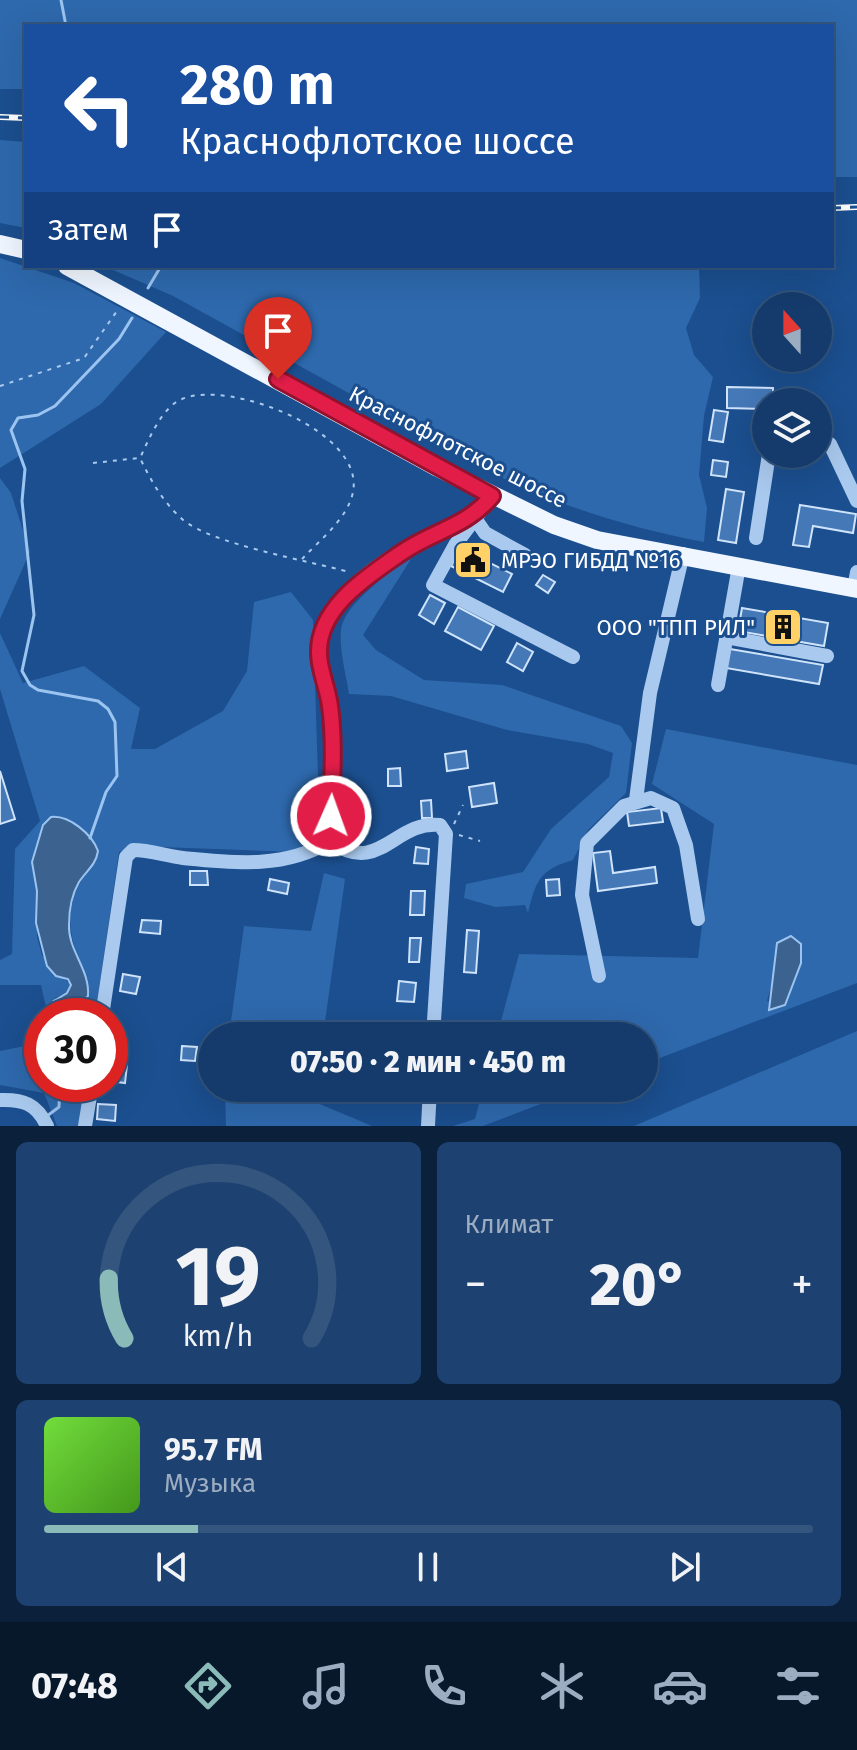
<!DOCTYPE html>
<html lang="ru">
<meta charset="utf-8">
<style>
:root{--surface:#143b6b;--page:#1d4271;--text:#f1f3f6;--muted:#9dadc1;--line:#33557e;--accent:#8bbbb9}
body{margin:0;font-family:"Fira Sans",sans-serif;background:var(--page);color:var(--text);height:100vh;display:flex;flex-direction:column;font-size:30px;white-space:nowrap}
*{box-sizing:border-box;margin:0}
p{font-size:26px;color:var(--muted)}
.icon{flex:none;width:44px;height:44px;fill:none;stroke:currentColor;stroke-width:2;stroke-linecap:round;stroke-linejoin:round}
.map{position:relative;height:1126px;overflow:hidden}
.details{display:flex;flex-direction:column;gap:16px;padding:16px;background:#0b203b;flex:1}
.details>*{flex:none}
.banner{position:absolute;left:24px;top:24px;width:810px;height:244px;border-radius:0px;box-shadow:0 8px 32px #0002,0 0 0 2px var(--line);background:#1a4fa0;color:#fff;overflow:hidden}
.needle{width:52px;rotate:339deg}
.buttons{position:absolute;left:752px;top:292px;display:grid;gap:16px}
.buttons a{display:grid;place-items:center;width:80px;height:80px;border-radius:50%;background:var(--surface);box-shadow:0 8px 32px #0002,0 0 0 2px var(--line);font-size:40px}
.speed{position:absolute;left:24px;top:998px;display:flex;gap:16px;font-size:40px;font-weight:700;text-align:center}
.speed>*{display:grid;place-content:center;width:104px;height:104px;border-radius:50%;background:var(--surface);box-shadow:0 8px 32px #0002,0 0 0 2px var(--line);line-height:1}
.speed .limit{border:12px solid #d22;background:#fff;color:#111}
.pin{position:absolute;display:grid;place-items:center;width:68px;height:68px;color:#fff;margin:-82px -34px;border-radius:50% 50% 50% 0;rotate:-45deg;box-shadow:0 0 8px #0007}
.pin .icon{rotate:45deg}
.me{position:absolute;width:88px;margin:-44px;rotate:2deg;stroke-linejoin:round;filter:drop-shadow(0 0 6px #0008)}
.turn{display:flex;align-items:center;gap:28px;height:168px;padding:0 24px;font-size:36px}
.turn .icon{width:104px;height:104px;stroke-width:2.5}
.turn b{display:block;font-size:56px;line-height:68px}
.then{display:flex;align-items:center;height:76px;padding:0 24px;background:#0003;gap:16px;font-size:30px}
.big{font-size:60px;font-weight:800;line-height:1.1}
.details .widget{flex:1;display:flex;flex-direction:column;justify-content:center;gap:12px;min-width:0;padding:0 28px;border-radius:12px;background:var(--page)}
.details .dial{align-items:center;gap:0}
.dial svg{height:208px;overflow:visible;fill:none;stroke:var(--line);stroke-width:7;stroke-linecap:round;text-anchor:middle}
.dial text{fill:var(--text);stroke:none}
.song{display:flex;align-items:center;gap:24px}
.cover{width:96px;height:96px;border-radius:12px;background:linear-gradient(135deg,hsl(100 70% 55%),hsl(100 70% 35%))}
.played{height:8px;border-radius:4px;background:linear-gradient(90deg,var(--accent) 20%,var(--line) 20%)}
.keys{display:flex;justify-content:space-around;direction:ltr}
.heat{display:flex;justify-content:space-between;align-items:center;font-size:44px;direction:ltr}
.details .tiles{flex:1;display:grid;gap:16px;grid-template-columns:1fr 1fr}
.widget:last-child{grid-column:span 2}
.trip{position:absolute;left:198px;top:1022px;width:460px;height:80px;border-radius:40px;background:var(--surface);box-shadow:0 8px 32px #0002,0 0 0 2px var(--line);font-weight:800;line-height:80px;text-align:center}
.menu{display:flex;height:128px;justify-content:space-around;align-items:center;background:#08182b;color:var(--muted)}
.menu .icon{width:56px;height:56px}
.menu .active{color:var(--accent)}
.menu b{font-size:36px;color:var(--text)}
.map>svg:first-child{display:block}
</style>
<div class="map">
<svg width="857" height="1126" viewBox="0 0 857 1126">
<rect width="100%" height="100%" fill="#1b4f8f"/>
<g fill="#2e69ad" fill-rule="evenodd">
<path d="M 0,0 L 857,0 L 857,177 L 832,177 L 832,26 L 26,26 L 26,89 L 0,89 Z"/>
<path d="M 0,140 L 26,142 L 26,228 L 0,223 Z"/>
<path d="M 0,258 L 74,283 L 166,332 L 101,404 L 0,468 Z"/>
<path d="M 104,266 L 699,266 L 700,298 L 686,328 L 694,355 L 713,377 L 704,416 L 699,475 L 707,508 L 704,542 C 635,529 577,511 512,483 L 173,296 Z"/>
<path d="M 0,478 L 11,493 L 30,552 L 0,619 Z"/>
<path d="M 411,559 L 363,635 L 376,650 L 424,680 L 502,685 L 621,726 L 632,743 L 626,793 L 588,830 L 573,860 C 539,870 536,881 528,913 L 525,905 L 495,907 L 464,898 L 466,884 L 523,872 L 551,829 L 609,777 L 613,753 L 588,744 L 507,730 L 391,696 L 349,694 C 346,674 339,650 341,630 C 343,606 390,570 411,559 Z"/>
<path d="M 291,592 L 313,620 L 320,838 L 294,852 L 133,846 L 119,852 L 95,1016 L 48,1016 L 41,985 L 0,985 L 0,960 L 12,954 L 15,849 L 40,821 L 0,689 L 0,633 L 23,683 L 84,666 L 140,708 L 131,749 L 155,749 L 223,711 L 247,671 L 254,602 ZM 43,825 L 93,865 C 64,897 65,933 84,970 L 61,1007 L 55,998 L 67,993 L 71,985 L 42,955 L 37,937 L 37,891 L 32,866 Z"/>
<path d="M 666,729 L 857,765 L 857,983 L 644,1064 L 644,1036 L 497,1036 L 519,954 L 698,958 L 714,824 L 652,784 ZM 791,936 L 801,944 L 801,962 L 785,1005 L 767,1001 L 775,973 L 777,943 Z"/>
<path d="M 324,873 L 345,879 L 323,1036 L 229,1036 L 244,926 L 311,931 Z"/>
<path d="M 857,1031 L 857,1126 L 634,1126 Z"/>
<path d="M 42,1037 L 42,1084 L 86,1084 L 80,1126 L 57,1126 L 44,1093 L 0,1085 L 0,1051 L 40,1043 Z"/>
<path d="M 225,1088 L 316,1088 L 315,1102 L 372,1126 L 226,1126 Z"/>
<path d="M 483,1088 L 582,1088 L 483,1126 L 453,1126 L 475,1119 Z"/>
</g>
<g fill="#3c6290" stroke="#9cc4f0" stroke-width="2">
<path d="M 51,817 C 69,815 92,834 98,851 C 96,865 86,871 79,882 C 72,894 69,911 69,925 C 68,951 90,969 88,996 L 74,1008 L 61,1007 L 54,1001 L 67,993 L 71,985 L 68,979 L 56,976 L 47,966 L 36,923 L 37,891 L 32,862 L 43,825 Z"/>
<path d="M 791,936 L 801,944 L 801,963 L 785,1005 L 769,1010 L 777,943 Z"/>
</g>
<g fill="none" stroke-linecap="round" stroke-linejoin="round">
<g stroke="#9cc4f0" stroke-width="3">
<path d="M 61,0 L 66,26"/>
<path d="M 148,288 L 161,266"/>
<path d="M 90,838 L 106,792 L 117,776 L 115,722 L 108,709 L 98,701 L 38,690 L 30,685 L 22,671 L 34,615 L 22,501 L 25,469 L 11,430 L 18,418 L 38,415 L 55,406 L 119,339 L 132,318"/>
<path d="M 63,1016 L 65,1007"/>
<path d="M 47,1116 L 59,1107 L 60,1084"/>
</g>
</g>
<g fill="#4478b7" stroke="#cfe3fa" stroke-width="2">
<path d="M 727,387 L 773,388 L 773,402 L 766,402 L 766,409 L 727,408 Z"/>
<path d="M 714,410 L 728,412 L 723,442 L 709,440 Z"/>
<path d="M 713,460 L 728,462 L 726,477 L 711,475 Z"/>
<path d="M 726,489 L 744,492 L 736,543 L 718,540 Z"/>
<path d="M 800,505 L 856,514 L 853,533 L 813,526 L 809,547 L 793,545 Z"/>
<path d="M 460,548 L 512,574 L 503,592 L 451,566 Z"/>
<path d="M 543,575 L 555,582 L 548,593 L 536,585 Z"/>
<path d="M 430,595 L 445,603 L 434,624 L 419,615 Z"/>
<path d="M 458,607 L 494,626 L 481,650 L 445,631 Z"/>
<path d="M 742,608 L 828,623 L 824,646 L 738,631 Z"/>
<path d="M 517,643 L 533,652 L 523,671 L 507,662 Z"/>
<path d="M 730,649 L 823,665 L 819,684 L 726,668 Z"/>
<path d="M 466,751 L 468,768 L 447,771 L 445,754 Z"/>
<path d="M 400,768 L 401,786 L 388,786 L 388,769 Z"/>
<path d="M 0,771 L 15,819 L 0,824 Z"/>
<path d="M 494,783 L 497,803 L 472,807 L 469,787 Z"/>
<path d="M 431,800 L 432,818 L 422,818 L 421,801 Z"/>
<path d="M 661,808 L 663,822 L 629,826 L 627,812 Z"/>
<path d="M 416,847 L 429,849 L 428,864 L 414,863 Z"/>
<path d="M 610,851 L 613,873 L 655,867 L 657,883 L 598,891 L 593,853 Z"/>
<path d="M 190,871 L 207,871 L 208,885 L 190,885 Z"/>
<path d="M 270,879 L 289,883 L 287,894 L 268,890 Z"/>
<path d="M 559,879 L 560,895 L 547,896 L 546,880 Z"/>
<path d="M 411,891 L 425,891 L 424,915 L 410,915 Z"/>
<path d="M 142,920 L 161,921 L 160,934 L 140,932 Z"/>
<path d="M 467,930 L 479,931 L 476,973 L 464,972 Z"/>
<path d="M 410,938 L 421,938 L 419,962 L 409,962 Z"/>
<path d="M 123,974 L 140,977 L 136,994 L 120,991 Z"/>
<path d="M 399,981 L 416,983 L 414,1002 L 397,1001 Z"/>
<path d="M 182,1046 L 197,1047 L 195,1061 L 181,1060 Z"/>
<path d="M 110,1063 L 127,1065 L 125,1083 L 110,1081 Z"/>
<path d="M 98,1104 L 116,1105 L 115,1121 L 97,1119 Z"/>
</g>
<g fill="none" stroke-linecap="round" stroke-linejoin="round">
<g stroke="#a9c9ee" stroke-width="2" stroke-dasharray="4 6" stroke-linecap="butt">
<path d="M 0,386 L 84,358 L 117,311"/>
<path d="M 93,463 L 139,458"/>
<path d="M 302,559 C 320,540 348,518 353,492 C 365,431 229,379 182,399 C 162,407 149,439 140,458 C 151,481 163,502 182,519 C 210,544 310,561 349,572"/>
<path d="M 454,824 L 463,805"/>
<path d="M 459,835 L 480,841"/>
</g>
<g stroke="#a9c9ee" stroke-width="14">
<path d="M 818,435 L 830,444 L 857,501"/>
<path d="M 492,496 L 455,545 L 433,585 L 573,657"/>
<path d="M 474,517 L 485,533 L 525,555"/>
<path d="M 756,538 L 769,454"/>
<path d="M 854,588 L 857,572"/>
<path d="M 726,637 L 827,656"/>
<path d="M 718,685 L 739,566"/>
<path d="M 636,800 L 650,693 L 683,554"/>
<path d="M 330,841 C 380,877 394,820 440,825 L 446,834 L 433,1036"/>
<path d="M 599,976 L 582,895 L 587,843 L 624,806 L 651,798 L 673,808 L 686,845 L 698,919"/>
<path d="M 102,1016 L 126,857 L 133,850 C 150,850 166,856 183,858 C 234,863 285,869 330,841 C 332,793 338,742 328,694 C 323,675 315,653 321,634 C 342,574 421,537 474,517"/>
<path d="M 0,1100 C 23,1099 37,1104 47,1126"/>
<path d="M 85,1126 L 92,1084"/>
<path d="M 428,1126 L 430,1088"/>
</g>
<g stroke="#f0f6ff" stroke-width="18">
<path d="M 0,244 L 26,250"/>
<path d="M 67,266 L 438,468 L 554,525 L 597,540 L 857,589"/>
</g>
<g stroke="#fff" stroke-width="6">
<g id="rail">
<path d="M 0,117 L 26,118"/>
<path d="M 832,208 L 857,207"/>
</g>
</g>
<use href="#rail" stroke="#1b4f8f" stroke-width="3" stroke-dasharray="9" stroke-linecap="butt"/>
</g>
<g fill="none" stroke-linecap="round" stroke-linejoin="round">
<g stroke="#92132f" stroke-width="20">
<path id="route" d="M 278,379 L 492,496 C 465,528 434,530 401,553 C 368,576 318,607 319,653 C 319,670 328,689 330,706 C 335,743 332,779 331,816"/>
</g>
<use href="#route" stroke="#e11d48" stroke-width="14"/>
</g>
<defs>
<g id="civic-square" transform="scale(2)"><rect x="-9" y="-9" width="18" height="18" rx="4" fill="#ffd166" stroke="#1b4f8f"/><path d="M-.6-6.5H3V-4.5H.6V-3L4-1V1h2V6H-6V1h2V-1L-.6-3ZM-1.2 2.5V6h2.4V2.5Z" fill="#111"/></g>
<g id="building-square" transform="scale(2)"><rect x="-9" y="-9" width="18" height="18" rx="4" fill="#ffd166" stroke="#1b4f8f"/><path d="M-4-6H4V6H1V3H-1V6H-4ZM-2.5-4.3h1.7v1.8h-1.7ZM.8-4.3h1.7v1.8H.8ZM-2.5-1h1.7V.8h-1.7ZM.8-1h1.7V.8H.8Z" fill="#111"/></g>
</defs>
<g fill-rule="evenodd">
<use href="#civic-square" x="473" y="560"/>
<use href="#building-square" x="783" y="627"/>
</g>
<g text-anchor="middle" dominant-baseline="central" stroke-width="6" stroke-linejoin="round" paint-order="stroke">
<g font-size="22" fill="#fff" stroke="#1b4f8f">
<text transform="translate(458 447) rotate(27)">Краснофлотское шоссе</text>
</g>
<g font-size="22" fill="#fff" stroke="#1b4f8f" text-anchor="start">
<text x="501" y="560">МРЭО ГИБДД №16</text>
<text x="755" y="627" text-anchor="end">ООО "ТПП РИЛ"</text>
</g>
</g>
</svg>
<div class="buttons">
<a><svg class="needle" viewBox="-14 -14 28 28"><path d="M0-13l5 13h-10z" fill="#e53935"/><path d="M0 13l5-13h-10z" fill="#9dadc1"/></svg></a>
<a><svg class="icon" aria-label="layers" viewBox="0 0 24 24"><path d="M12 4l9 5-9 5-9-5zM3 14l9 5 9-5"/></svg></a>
</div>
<div class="speed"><div class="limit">30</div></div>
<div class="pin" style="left:278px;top:379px;background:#d93025"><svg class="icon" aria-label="arrive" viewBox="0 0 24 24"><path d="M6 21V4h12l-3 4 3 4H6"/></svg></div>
<svg class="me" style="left:331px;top:816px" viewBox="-20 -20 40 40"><circle r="17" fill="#e11d48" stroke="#fff" stroke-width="3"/><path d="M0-11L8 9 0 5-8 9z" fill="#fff"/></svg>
<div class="trip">07:50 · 2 мин · 450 m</div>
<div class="banner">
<div class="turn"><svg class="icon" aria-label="left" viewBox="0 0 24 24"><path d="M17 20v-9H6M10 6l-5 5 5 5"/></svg><div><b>280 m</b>Краснофлотское шоссе</div></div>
<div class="then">Затем<svg class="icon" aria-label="arrive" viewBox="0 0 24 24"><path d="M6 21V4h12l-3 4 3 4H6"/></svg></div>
</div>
</div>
<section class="details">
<div class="tiles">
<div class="widget dial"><svg viewBox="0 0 100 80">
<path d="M14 69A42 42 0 1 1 86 69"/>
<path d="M14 69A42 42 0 0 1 8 46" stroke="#8bbbb9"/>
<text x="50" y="56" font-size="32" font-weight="700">19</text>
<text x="50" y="72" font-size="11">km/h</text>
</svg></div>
<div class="widget"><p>Климат</p>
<div class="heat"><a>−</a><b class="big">20°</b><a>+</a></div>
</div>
<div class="widget">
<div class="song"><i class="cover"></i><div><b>95.7 FM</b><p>Музыка</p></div></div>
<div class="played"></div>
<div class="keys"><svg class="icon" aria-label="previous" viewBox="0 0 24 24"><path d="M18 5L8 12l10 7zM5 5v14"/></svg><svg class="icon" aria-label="pause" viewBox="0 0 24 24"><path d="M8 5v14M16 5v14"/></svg><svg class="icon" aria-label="next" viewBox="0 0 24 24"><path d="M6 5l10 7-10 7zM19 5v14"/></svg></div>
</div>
</div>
</section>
<nav class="menu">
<b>07:48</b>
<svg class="icon active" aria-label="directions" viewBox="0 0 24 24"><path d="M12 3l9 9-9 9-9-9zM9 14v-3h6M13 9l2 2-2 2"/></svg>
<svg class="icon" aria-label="music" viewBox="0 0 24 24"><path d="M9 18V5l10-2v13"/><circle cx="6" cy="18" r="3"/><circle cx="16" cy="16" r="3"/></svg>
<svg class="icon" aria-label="phone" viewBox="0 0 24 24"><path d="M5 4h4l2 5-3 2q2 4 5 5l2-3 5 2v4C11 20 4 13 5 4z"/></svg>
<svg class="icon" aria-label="climate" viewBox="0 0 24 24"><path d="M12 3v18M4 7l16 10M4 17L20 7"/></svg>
<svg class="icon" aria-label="car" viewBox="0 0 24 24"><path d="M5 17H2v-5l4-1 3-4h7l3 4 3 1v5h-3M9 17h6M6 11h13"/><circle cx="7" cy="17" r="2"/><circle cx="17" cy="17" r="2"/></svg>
<svg class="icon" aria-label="filters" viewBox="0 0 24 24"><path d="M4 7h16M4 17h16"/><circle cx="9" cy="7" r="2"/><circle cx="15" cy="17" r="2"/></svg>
</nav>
